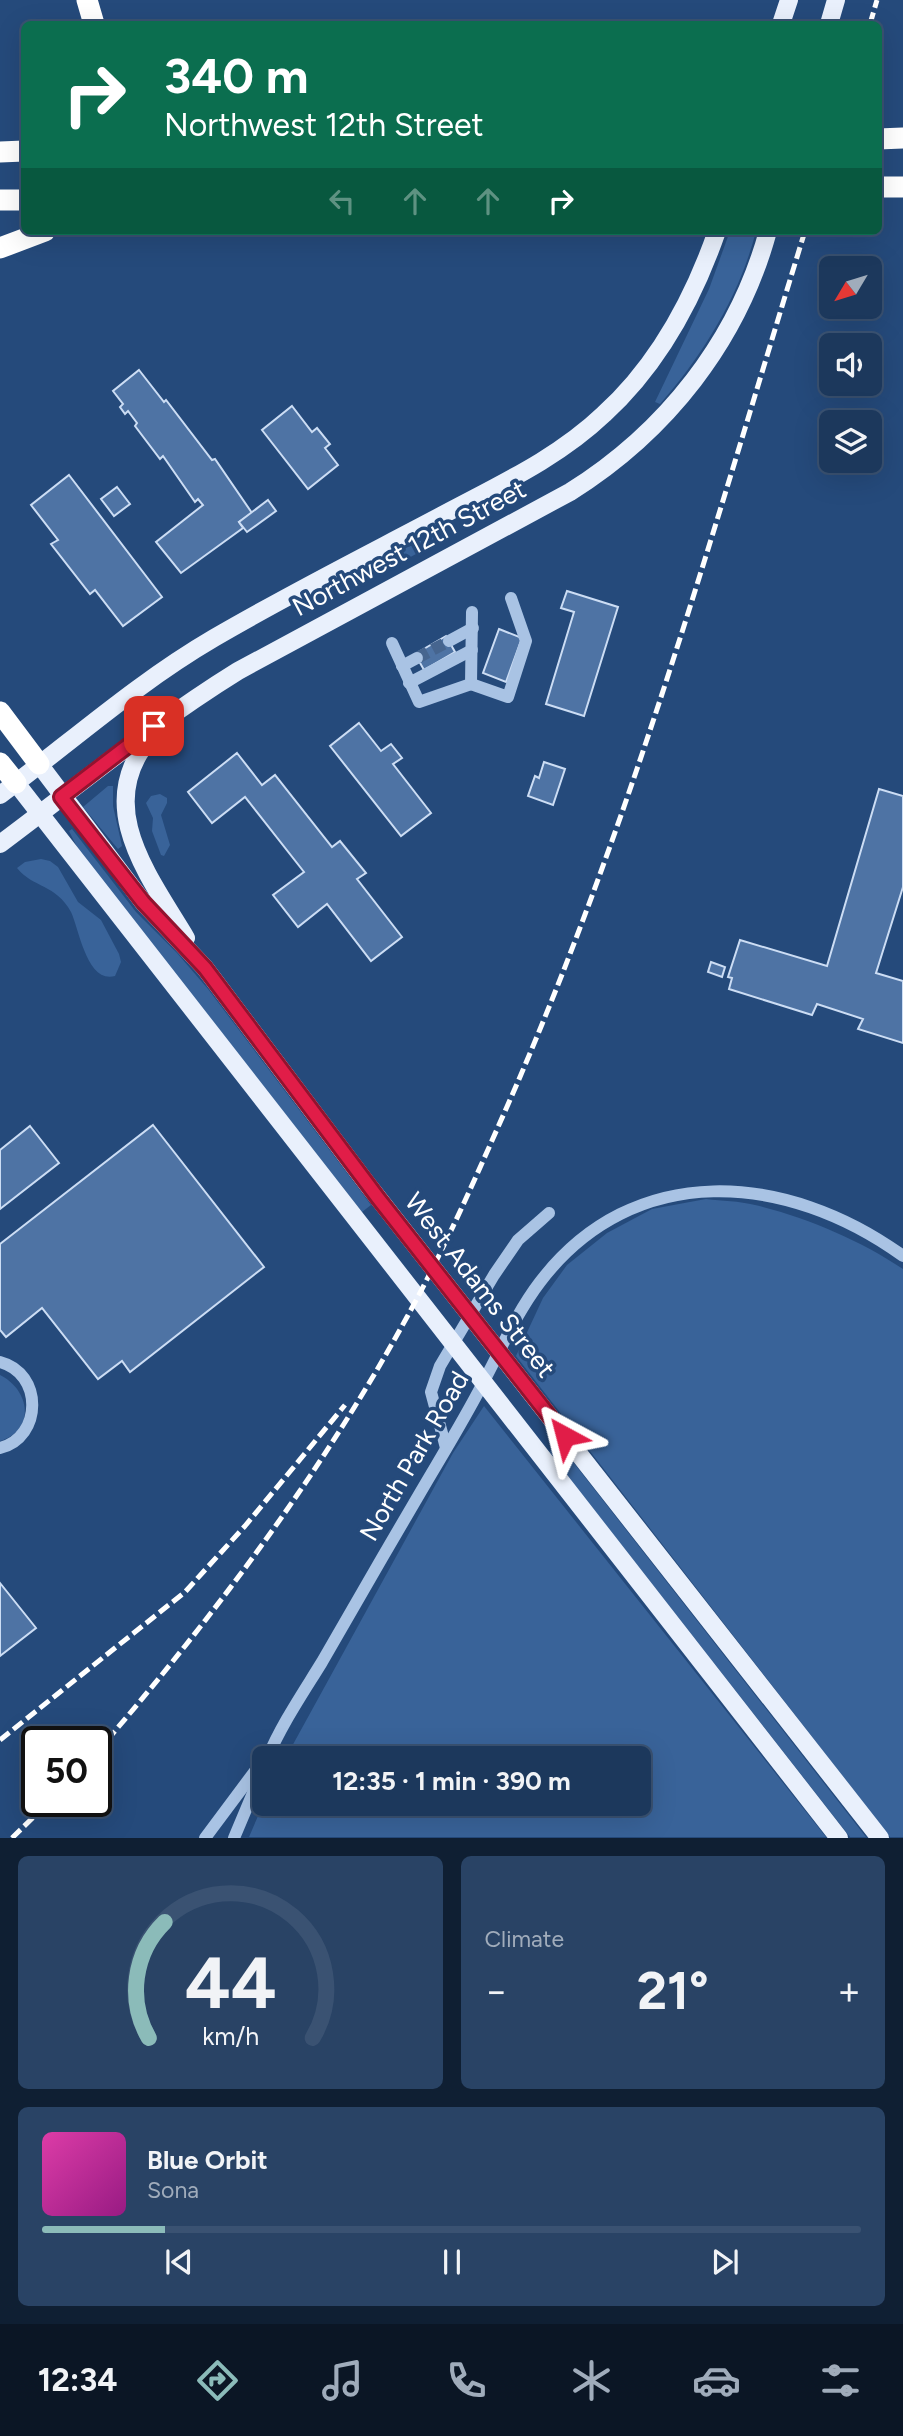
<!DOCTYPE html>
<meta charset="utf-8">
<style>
:root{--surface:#1c385c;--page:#294365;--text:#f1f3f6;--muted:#a0acbb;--line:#3a5272;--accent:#8bbbb9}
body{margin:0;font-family:Figtree,sans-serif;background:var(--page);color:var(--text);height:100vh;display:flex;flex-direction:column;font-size:26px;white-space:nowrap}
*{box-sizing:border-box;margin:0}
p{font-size:23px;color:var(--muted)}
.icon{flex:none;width:38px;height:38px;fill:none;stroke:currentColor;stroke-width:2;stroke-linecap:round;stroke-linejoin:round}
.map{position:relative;height:1838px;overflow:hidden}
.details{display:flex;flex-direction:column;gap:18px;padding:18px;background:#0f1f33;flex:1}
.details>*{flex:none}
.guide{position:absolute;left:21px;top:21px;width:861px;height:214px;border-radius:10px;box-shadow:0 7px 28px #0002,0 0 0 2px var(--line);background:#0b6e4f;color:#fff;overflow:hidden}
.needle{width:46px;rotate:232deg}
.controls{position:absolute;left:819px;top:256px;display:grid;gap:14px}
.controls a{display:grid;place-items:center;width:63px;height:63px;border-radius:10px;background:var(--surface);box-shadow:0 7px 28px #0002,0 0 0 2px var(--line);font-size:35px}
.speed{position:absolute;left:21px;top:1726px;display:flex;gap:14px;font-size:35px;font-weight:700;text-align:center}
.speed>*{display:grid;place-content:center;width:91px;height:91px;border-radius:50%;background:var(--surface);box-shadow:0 7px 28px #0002,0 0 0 2px var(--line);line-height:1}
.speed .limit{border:4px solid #111;border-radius:10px;background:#fff;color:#111}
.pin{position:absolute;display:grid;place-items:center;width:60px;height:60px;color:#fff;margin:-30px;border-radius:14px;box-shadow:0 4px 10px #0006}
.me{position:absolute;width:77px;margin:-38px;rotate:322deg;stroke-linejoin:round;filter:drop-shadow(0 0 5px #0008)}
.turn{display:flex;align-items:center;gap:24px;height:147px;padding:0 28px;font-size:32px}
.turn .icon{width:91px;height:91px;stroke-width:2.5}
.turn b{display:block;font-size:49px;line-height:60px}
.lanes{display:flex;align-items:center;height:66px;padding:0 28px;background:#0003;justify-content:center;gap:35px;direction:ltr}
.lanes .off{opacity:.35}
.big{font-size:52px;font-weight:700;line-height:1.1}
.details .widget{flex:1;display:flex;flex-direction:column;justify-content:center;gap:10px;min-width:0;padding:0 24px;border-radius:10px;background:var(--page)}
.details .dial{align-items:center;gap:0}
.dial svg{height:182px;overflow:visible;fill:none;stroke:var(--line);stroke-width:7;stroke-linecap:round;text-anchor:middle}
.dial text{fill:var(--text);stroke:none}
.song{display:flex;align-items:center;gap:21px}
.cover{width:84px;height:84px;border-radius:10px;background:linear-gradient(135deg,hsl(320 70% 55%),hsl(310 70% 35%))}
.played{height:7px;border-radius:4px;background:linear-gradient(90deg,var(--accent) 15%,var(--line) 15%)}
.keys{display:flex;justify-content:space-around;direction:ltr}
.heat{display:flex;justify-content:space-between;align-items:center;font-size:38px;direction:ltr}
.details .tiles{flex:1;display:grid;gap:18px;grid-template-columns:1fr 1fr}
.widget:last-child{grid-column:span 2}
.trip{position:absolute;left:252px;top:1746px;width:399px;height:70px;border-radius:10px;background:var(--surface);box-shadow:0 7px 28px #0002,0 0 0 2px var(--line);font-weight:700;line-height:70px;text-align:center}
.tabs{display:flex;height:112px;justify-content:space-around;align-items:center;background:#0b1625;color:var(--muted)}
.tabs .icon{width:49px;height:49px}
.tabs .selected{color:var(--accent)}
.tabs b{font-size:32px;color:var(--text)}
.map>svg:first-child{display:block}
</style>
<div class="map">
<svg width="903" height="1838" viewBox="0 0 903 1838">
<rect width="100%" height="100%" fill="#254a7b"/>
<g fill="#396399">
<path d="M 730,231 L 756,231 C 740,295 703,355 660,404 L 655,402 L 709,289 Z"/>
<path d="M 450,526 L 453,531 L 442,540 L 364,582 L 342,597 L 339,594 L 388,557 Z"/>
<path d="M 108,786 L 113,786 L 113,806 L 122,846 L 118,849 L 83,807 Z"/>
<path d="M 160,794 L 167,798 L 167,803 L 161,815 L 170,845 L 164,856 L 161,855 L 152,831 L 153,818 L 146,803 L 151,796 Z"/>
<path d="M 72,829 L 136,912 L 177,953 L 208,989 L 371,1205 L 362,1212 L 79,851 L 69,831 Z"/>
<path d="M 41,859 L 50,861 L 58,867 L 78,902 L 101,920 L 119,954 L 121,962 L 115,976 C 87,984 79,929 71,912 C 56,884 33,888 17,868 L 25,862 Z"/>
<path d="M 706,1199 C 722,1201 739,1201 755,1205 C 805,1217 860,1240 903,1269 L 903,1837 L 890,1837 L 516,1356 L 543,1298 L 567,1265 L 607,1233 L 652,1209 Z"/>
<path d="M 0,1375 C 30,1390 36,1430 0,1441 Z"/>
<path d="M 484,1406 L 826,1837 L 249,1837 L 264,1802 L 639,1804 L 639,1759 L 285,1759 L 453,1453 Z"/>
<path d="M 559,1444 L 866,1837 L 850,1837 L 549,1452 Z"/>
</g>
<g fill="#4e73a4" stroke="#ccddf4" stroke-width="2">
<path d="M 139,370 L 164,402 L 166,400 L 212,460 L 215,459 L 252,513 L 239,522 L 243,528 L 181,573 L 156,542 L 203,505 L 198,499 L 195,502 L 163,456 L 160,459 L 135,426 L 137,423 L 128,411 L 125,414 L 120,407 L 123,404 L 113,391 Z"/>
<path d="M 292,406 L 312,432 L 317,428 L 330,444 L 325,448 L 338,465 L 308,489 L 262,430 Z"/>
<path d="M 69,475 L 162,597 L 123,626 L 95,590 L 90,594 L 51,544 L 58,540 L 31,505 Z"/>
<path d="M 117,487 L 130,504 L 114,516 L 101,499 Z"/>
<path d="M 268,500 L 276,511 L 247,532 L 239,522 Z"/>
<path d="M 567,591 L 618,607 L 584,716 L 546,704 L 574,612 L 561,608 Z"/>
<path d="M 499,629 L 522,638 L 506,682 L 483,673 Z"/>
<path d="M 446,636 L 455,652 L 424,670 L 415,654 Z"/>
<path d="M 359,723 L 381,751 L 391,744 L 402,758 L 393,764 L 431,813 L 401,836 L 330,746 Z"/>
<path d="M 237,753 L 262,785 L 275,775 L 332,847 L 340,841 L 366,873 L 357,879 L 402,937 L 371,961 L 327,904 L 298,927 L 273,895 L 304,872 L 245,797 L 212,823 L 188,792 Z"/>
<path d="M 544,762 L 565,769 L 553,805 L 528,796 L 535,776 L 539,778 Z"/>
<path d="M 879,789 L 903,796 L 903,887 L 876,973 L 903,981 L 903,1043 L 858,1029 L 863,1019 L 817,1004 L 812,1015 L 729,989 L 732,978 L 728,977 L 740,940 L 827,966 Z"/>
<path d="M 711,962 L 725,967 L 722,977 L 708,972 Z"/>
<path d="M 153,1125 L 264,1267 L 130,1372 L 122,1361 L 98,1379 L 42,1308 L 6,1337 L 0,1330 L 0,1244 Z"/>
<path d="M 30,1126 L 59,1163 L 0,1209 L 0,1150 Z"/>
<path d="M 0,1583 L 36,1628 L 0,1656 Z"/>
</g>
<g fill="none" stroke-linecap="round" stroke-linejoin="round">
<path stroke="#46658f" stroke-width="12" stroke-dasharray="12 6" stroke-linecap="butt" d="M 417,658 L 449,641"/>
<g stroke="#a9c3e4" stroke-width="12">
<path d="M 449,641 L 473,628"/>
<path d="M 392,643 L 419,702 L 471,684 L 472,612"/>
<path d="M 402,666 L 417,658"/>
<path d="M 409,683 L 472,650"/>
<path d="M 471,684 L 508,697 L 526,641 L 511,598"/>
<path d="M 0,1362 C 43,1373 43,1437 0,1448"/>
<path d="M 446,1448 L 431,1392 L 440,1366 L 494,1275 L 518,1240 L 549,1213"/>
<path d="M 267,1759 C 281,1725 303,1693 322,1662 C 354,1606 387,1549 420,1493 C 441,1457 464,1420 483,1383 C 501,1349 517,1312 540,1282 C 634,1159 787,1172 903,1256"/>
<path d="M 205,1838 L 264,1759"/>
<path d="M 234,1838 L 263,1769"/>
</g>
<g stroke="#e9f0fc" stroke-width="18">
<path d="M 781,24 L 789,0"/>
<path d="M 829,24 L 836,0"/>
<path d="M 151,737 C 92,805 149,876 186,938"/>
<path d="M 39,764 L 143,902 L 205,968 L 368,1185 L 880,1838"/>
<path d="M 16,783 L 839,1838"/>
<path d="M 0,795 C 71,742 137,683 214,638 C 291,593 373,552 452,510 C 505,482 560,456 604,414 C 659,364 693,300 717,231"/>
<path d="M 0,844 C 79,785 154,723 238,671 L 570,492 C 666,432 738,341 768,231"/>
</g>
<g stroke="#fff" stroke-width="21">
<path d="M 87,0 L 94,24"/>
<path d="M 878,139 L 903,138"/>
<path d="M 0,152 L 24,151"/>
<path d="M 878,187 L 903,187"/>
<path d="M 0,200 L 24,200"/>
<path d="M 0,248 L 45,231"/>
<path d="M 0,712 L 39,764"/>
<path d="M 0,763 L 16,783"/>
</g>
<g stroke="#fff" stroke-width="5" stroke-dasharray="12 5" stroke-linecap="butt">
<path d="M 870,24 L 877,0"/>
<path d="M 0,1740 L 185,1592 L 245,1526 L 345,1405"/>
<path d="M 96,1753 C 213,1618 321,1474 407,1317 C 444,1250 475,1179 506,1109 C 631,826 714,527 805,231"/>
<path d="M 12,1838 L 50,1801"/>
</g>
</g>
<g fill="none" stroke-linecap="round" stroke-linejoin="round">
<g stroke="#92132f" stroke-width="18">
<path id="route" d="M 154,726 L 61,797 L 143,902 L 205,968 L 378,1198 L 565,1436"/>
</g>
<use href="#route" stroke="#e11d48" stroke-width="12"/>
</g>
<g text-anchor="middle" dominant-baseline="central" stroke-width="7" stroke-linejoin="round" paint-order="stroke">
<g font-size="26" fill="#fff" stroke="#254a7b">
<text transform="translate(409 548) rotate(-28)">Northwest 12th Street</text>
<text transform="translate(480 1285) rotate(52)">West Adams Street</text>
<text transform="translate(414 1456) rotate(-60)">North Park Road</text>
</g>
</g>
</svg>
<div class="controls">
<a><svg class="needle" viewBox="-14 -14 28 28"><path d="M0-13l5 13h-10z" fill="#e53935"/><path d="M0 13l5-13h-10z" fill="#a0acbb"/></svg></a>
<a><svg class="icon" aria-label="sound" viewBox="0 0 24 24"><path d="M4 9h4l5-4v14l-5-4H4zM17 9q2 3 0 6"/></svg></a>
<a><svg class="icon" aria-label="layers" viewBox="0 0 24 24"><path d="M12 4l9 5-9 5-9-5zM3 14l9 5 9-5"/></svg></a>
</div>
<div class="speed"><div class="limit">50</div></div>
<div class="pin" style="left:154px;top:726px;background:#d93025"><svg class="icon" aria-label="arrive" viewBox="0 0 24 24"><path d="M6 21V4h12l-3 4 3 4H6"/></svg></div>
<svg class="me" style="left:565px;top:1436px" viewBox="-20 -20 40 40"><path d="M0-17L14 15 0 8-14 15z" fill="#e11d48" stroke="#fff" stroke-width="4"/></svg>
<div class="trip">12:35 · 1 min · 390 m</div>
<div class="guide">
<div class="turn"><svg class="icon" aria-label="right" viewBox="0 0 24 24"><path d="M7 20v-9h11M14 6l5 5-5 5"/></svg><div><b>340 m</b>Northwest 12th Street</div></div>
<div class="lanes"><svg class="icon off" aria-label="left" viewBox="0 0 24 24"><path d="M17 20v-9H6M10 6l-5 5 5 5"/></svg><svg class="icon off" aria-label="ahead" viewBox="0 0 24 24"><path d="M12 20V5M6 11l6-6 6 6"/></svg><svg class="icon off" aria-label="ahead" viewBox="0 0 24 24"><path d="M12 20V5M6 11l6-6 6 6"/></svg><svg class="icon" aria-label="right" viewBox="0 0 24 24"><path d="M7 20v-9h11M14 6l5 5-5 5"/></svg></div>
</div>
</div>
<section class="details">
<div class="tiles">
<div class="widget dial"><svg viewBox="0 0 100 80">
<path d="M14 69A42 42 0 1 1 86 69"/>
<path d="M14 69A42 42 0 0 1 21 18" stroke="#8bbbb9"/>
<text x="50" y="56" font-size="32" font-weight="700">44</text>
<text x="50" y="72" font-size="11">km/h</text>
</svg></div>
<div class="widget"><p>Climate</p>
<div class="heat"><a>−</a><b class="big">21°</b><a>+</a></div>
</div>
<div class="widget">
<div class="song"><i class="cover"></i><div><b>Blue Orbit</b><p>Sona</p></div></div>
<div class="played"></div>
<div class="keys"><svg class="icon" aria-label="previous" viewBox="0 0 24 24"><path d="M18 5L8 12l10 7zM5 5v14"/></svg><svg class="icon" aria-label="pause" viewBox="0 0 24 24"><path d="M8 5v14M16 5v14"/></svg><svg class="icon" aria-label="next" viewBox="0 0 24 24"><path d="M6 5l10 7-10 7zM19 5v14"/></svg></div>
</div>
</div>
</section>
<nav class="tabs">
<b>12:34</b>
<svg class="icon selected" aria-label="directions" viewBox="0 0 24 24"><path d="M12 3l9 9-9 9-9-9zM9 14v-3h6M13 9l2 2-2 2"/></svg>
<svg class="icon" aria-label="music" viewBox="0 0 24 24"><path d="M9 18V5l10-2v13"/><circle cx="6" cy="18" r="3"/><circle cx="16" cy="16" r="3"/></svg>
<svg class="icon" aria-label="phone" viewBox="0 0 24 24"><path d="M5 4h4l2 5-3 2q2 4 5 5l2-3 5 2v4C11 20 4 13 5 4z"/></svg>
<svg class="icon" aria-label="climate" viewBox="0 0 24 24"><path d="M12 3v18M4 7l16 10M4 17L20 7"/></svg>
<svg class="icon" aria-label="car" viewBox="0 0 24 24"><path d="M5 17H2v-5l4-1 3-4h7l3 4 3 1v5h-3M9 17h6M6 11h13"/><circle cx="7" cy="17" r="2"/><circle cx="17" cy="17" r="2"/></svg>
<svg class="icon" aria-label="filters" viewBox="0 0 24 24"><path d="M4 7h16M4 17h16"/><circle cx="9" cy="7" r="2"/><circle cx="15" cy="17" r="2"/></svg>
</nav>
